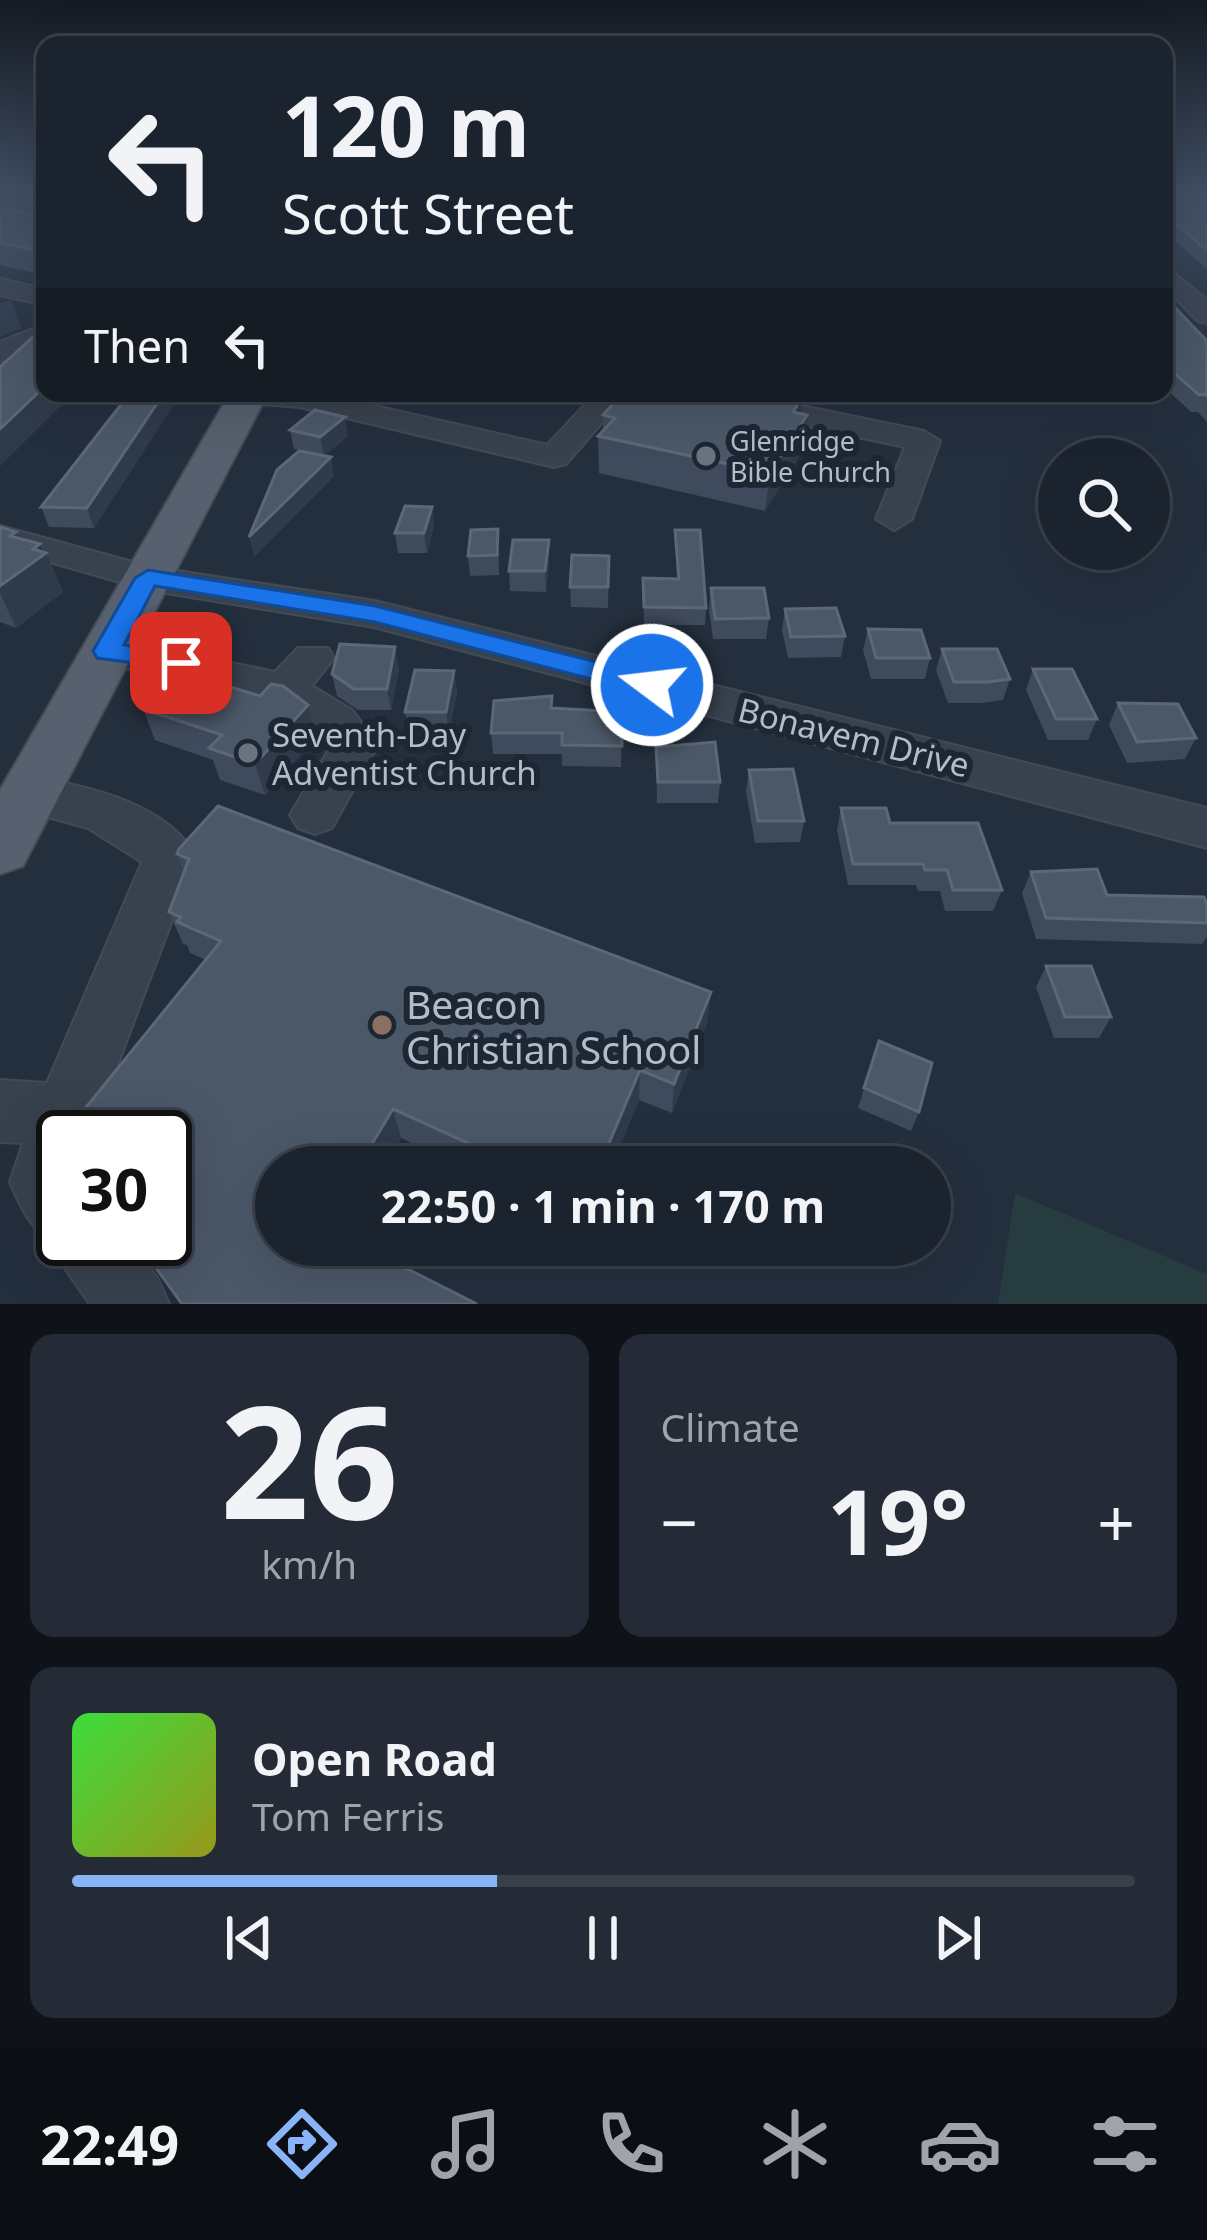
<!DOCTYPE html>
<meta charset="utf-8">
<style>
:root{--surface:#1b232e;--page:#242b36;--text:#f1f3f6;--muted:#a0a4aa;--line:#39404a;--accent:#8ab4f8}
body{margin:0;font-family:"Noto Sans",sans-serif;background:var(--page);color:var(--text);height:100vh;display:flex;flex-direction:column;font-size:45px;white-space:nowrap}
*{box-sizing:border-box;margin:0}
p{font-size:39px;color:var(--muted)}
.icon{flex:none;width:66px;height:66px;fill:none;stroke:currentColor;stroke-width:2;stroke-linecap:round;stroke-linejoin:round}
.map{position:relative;height:1304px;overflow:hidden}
.drawer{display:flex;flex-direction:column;gap:30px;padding:30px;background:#0f1319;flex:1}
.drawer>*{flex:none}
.banner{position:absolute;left:36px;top:36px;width:1137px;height:366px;border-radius:24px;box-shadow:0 12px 48px #0002,0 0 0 3px var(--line);background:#1b232e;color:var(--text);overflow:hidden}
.controls{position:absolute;left:1038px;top:438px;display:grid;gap:24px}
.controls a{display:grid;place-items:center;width:132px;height:132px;border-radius:50%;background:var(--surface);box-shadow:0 12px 48px #0002,0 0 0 3px var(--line);font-size:60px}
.speed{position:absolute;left:36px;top:1110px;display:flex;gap:24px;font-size:60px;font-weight:700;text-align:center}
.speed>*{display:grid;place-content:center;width:156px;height:156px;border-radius:50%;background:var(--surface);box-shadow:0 12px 48px #0002,0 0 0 3px var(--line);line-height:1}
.speed .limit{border:6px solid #111;border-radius:18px;background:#fff;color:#111}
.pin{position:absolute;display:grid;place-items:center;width:102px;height:102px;color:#fff;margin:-51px;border-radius:24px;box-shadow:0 6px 18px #0006}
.me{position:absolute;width:132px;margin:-66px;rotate:285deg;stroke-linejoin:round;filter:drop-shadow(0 0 9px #0008)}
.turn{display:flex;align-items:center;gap:42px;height:252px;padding:0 48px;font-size:54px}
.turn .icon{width:156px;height:156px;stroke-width:2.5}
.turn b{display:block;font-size:84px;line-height:102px}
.then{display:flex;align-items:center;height:114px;padding:0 48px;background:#0003;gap:24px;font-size:45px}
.big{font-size:90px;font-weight:700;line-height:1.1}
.drawer .card{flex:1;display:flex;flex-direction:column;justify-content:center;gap:18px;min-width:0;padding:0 42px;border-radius:24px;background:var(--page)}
.drawer .dial{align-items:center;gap:0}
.dial b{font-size:156px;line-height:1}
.song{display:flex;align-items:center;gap:36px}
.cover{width:144px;height:144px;border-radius:18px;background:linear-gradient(135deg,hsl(120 70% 55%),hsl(60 70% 35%))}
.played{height:12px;border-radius:6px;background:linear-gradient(90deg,var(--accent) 40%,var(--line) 40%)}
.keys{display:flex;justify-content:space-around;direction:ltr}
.heat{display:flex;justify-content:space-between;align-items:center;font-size:66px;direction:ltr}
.drawer .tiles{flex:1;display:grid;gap:30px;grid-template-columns:1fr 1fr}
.card:last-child{grid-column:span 2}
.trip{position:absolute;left:255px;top:1146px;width:696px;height:120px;border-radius:60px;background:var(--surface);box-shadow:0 12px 48px #0002,0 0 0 3px var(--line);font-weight:700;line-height:120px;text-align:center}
.tab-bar{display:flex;height:192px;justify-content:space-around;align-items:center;background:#0b0e12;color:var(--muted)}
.tab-bar .icon{width:84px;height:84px}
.tab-bar .selected{color:var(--accent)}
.tab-bar b{font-size:54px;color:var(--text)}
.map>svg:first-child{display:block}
</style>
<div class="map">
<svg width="1207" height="1304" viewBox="0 0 1207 1304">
<rect width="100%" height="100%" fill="#242f3e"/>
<path fill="#263c3f" d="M 1015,1193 L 1207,1274 L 1207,1304 L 998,1304 Z"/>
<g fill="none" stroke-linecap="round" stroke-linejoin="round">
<g stroke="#414a57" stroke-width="4">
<g id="minor">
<path d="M 1164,265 L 1207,300 L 1207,323 L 1198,321 L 1164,286 Z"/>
<path d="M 0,279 L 45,289 L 45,305 L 0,295 Z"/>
<path d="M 45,324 L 45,342 L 0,362 L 0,342 Z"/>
<path d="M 234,393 L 318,393 L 547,445 L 596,393 L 628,393 L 566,464 L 554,467 L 300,407 L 236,402 Z"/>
<path d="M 679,393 L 738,393 L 924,431 L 940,441 L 912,519 L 894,530 L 876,519 L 905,447 L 694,402 Z"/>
<path d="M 0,526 L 151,567 L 375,601 L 1207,808 L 1207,848 L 374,627 L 148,590 L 0,548 Z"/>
<path d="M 107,637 L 275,672 L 298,648 L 328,648 L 334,658 L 312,686 L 352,710 L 378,745 L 332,828 L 315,834 L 298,828 L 290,815 L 331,746 C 276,675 171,682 92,661 L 86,651 L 92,641 Z"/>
<path d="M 29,776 C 85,786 167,802 196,857 L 90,1137 L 63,1137 L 63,1239 L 128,1239 L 158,1279 L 169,1304 L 90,1304 L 61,1263 L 51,1238 C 29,1229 19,1203 10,1182 L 23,1143 L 0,1142 L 0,1080 L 47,1083 L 142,862 L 88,828 L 12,807 L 5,794 L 12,781 Z"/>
</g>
</g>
<g stroke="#414a57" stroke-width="4">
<path id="major" d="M 230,393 L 268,393 L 23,866 L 0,874 L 0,790 Z"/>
</g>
<use href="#minor" fill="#38414e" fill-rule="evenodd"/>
<use href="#major" fill="#56606e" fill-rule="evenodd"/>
</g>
<g fill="#3f4b5c">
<path d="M 0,189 L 45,189 L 45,275 L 0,265 Z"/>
<path d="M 1164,189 L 1207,189 L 1207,269 L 1164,231 Z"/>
<path d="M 1164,296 L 1207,341 L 1207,422 L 1198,412 L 1191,412 L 1164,387 Z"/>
<path d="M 130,393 L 181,393 L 94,528 L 49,527 L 41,507 Z"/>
<path d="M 801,414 L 802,451 L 765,511 L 599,473 L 598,436 L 603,430 L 603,415 Z"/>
<path d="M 290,430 L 348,436 L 325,455 L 334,476 L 254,557 L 311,453 L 294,449 Z"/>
<path d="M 432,507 L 434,526 L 427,553 L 398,553 L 395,533 Z"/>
<path d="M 0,527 L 16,532 L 19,538 L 46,553 L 63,592 L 16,628 L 0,622 Z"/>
<path d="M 498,529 L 499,575 L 470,576 L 468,556 Z"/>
<path d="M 675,530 L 706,608 L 705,625 L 644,625 L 643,578 L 677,579 Z"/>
<path d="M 609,556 L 608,608 L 571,607 L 570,587 Z"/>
<path d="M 549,560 L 546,592 L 510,591 L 509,571 Z"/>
<path d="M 711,588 L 769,618 L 766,639 L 713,639 L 709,609 Z"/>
<path d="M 785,609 L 845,636 L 841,657 L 788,658 L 782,630 Z"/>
<path d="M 868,629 L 930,658 L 925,679 L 871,679 L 863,650 Z"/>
<path d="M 942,649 L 1010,679 L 1003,700 L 981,703 L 948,703 L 936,670 Z"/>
<path d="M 399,669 L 391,710 L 358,710 L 337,696 L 332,674 Z"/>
<path d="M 1033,669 L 1097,719 L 1088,740 L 1048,740 L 1026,690 Z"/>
<path d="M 454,671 L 457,692 L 449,734 L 409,733 L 405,712 Z"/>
<path d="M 1118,703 L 1196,738 L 1185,759 L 1127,763 L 1109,725 Z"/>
<path d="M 552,708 L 622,712 L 621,767 L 562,766 L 562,754 L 493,754 L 491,733 Z"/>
<path d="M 143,709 L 316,737 L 265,795 L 220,780 L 213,760 L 155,740 Z"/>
<path d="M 656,747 L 720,782 L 718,803 L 657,803 Z"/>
<path d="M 749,770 L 804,821 L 800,842 L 755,843 L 746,791 Z"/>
<path d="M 841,808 L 1002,890 L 993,911 L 945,911 L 940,891 L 918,891 L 916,885 L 848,885 L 837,830 Z"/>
<path d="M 177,854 L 711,992 L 707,1023 L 672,1113 L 639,1100 L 611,1167 L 464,1167 L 401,1138 L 384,1167 L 276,1167 L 165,1137 L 93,1137 L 79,1116 L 206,960 L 190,953 L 187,945 L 183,944 L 169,912 L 184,872 Z"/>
<path d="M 1031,872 L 1107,895 L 1207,904 L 1207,937 L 1202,944 L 1036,939 L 1022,893 Z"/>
<path d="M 1046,966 L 1111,1017 L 1099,1038 L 1054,1038 L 1036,987 Z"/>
<path d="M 879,1041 L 919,1112 L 911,1131 L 858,1108 Z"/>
</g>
<g fill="#2f3b4b">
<path d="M 11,300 L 22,328 L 0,337 L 0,304 Z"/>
<path d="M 45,386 L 45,393 L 74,393 L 0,466 L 0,429 Z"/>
<path d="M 164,393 L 181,393 L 94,528 L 87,508 Z"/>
<path d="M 803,396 L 799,427 L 807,415 L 802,451 L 765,511 L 770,473 L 793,412 Z"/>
<path d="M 345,417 L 348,436 L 324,456 L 320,437 Z"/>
<path d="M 331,457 L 334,476 L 254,557 L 249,537 Z"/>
<path d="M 432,507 L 434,526 L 427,553 L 424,533 Z"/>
<path d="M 16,532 L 31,564 L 33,549 L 40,544 L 44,554 L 46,553 L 63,592 L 16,628 L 0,593 L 0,586 L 10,536 Z"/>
<path d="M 549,540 L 549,560 L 546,592 L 545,571 Z"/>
<path d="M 395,647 L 399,669 L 391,710 L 387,689 Z"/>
<path d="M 454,671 L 457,692 L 449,734 L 446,712 Z"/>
<path d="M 308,705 L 316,737 L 265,795 L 255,764 Z"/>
<path d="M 711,992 L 707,1023 L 672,1113 L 674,1084 Z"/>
<path d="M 640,1070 L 639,1100 L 611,1167 L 599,1167 Z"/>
<path d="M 393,1109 L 401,1138 L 384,1167 L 358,1167 Z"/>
</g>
<g fill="#4b5868" stroke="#5c6777" stroke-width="3">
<path d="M 4,189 L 45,189 L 45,252 L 0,243 L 0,209 L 40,215 L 38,194 Z"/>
<path d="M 1164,189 L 1207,189 L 1207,250 L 1164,214 Z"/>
<path d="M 1164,296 L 1207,341 L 1207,396 L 1205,394 L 1199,395 L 1164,364 Z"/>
<path d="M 45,326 L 45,386 L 0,429 L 0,367 Z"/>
<path d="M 130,393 L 164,393 L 87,508 L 41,507 Z"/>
<path d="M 623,393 L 789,393 L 803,396 L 793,412 L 807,415 L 770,473 L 598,436 L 615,418 L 603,415 Z"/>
<path d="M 315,410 L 345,417 L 320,437 L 290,430 Z"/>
<path d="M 299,451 L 331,457 L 249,537 L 277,470 Z"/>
<path d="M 405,506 L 432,507 L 424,533 L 395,533 Z"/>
<path d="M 0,527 L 16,532 L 10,536 L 40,544 L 33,549 L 46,553 L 0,586 Z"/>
<path d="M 498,529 L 497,555 L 468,556 L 471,530 Z"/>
<path d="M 675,530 L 700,530 L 706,608 L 644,607 L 643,578 L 679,579 Z"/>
<path d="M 513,540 L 549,540 L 545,571 L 509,571 Z"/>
<path d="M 572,555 L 609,556 L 608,587 L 570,587 Z"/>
<path d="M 711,588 L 764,588 L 769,618 L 715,619 Z"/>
<path d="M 836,608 L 845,636 L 791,637 L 785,609 Z"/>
<path d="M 868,629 L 921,630 L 930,658 L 876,658 Z"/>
<path d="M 340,644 L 395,647 L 387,689 L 354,689 L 332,674 Z"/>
<path d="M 942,649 L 997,649 L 1010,679 L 988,682 L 954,682 Z"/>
<path d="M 1033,669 L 1072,669 L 1097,719 L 1056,719 Z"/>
<path d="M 415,670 L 454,671 L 446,712 L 405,712 Z"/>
<path d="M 182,672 L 260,696 L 271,684 L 283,686 L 308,705 L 255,764 L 209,748 L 222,735 L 143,709 Z"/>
<path d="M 552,696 L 551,708 L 622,712 L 622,746 L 562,745 L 562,733 L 491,733 L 494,701 Z"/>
<path d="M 1118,703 L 1178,704 L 1196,738 L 1137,742 Z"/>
<path d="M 715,742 L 720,782 L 658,782 L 656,747 Z"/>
<path d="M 793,769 L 804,821 L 758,821 L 749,770 Z"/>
<path d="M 218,806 L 711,992 L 674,1084 L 640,1070 L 599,1167 L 520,1167 L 393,1109 L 358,1167 L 276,1167 L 276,1245 L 360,1245 L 477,1304 L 182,1304 L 135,1239 L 165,1239 L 165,1137 L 120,1137 L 79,1116 L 221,941 L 177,922 L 181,917 L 169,912 L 189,859 L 177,854 L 179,849 Z"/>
<path d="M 841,808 L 886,808 L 890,823 L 978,823 L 1002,890 L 953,890 L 947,870 L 925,870 L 923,864 L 853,864 Z"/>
<path d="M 1097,869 L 1107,895 L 1204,897 L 1207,904 L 1207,923 L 1046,918 L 1031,872 Z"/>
<path d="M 1046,966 L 1091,966 L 1111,1017 L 1065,1017 Z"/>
<path d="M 879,1041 L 932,1063 L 919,1112 L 864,1088 Z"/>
</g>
<linearGradient id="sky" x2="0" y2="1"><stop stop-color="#141a22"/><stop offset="0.51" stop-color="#3f4d63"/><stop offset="1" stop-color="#3f4d63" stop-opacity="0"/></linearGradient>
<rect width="1207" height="372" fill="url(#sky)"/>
<path fill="#1a73e8" stroke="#114b97" stroke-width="3" d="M 148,570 L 375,606 L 652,676 L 666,685 L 652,695 L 375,622 L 155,586 L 124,645 L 190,657 L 190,670 L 97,658 L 93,651 L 135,578 Z"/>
<g fill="#6b7280" stroke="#1d2633" stroke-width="4.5">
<circle cx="706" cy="456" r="12"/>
<circle cx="248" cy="753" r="12"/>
</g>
<circle fill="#8d6e63" stroke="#1d2633" stroke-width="4.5" cx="382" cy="1025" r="12"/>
<g text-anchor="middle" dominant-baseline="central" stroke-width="12" stroke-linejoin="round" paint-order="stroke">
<g font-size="27" fill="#b4bcc9" stroke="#1d2633" text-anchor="start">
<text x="730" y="440">Glenridge<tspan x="730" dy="31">Bible Church</tspan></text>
</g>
<g font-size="33" fill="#b4bcc9" stroke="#1d2633" text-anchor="start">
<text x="272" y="734">Seventh-Day<tspan x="272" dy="38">Adventist Church</tspan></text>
</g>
<g font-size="33" fill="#b4bcc9" stroke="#1d2633">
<text transform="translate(854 737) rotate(14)">Bonavem Drive</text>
</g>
<g font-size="39" fill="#b4bcc9" stroke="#1d2633" text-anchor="start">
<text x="406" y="1003">Beacon<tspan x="406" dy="45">Christian School</tspan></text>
</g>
</g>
</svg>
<div class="controls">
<a><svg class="icon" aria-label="search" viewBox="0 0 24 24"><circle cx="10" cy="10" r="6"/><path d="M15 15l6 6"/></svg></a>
</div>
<div class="speed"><div class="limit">30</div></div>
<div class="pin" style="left:181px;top:663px;background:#d93025"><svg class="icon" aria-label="arrive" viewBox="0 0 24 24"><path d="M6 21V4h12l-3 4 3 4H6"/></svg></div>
<svg class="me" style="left:652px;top:685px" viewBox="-20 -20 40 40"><circle r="17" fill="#1a73e8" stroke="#fff" stroke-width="3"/><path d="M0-11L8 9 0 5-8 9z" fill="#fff"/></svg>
<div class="trip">22:50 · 1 min · 170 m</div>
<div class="banner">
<div class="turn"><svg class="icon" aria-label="left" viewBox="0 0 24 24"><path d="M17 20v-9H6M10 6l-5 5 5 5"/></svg><div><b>120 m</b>Scott Street</div></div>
<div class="then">Then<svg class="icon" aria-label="left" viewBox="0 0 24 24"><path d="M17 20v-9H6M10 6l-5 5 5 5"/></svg></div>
</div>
</div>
<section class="drawer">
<div class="tiles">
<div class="card dial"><b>26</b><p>km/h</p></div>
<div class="card"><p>Climate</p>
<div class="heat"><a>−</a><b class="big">19°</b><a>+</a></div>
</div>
<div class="card">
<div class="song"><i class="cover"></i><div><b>Open Road</b><p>Tom Ferris</p></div></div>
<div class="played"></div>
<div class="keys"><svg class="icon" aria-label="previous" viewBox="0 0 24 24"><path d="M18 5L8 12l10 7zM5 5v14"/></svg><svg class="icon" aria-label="pause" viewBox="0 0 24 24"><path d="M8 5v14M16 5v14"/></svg><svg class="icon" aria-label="next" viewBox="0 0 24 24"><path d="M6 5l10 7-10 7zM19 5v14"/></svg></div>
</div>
</div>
</section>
<nav class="tab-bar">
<b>22:49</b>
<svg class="icon selected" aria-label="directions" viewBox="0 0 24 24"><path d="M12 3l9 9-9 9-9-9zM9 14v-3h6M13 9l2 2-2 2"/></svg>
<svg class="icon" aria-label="music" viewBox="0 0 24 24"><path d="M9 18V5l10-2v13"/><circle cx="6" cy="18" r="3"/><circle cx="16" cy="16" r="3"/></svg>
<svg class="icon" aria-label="phone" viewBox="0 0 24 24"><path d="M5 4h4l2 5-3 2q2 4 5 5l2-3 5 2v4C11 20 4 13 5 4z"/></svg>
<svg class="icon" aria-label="climate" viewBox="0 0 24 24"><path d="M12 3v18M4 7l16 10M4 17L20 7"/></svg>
<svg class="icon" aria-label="car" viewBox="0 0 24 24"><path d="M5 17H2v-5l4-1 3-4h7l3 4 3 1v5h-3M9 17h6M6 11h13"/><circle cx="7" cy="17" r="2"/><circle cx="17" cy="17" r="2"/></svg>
<svg class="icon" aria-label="filters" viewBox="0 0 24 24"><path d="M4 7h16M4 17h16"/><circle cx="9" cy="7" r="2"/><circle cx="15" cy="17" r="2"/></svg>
</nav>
